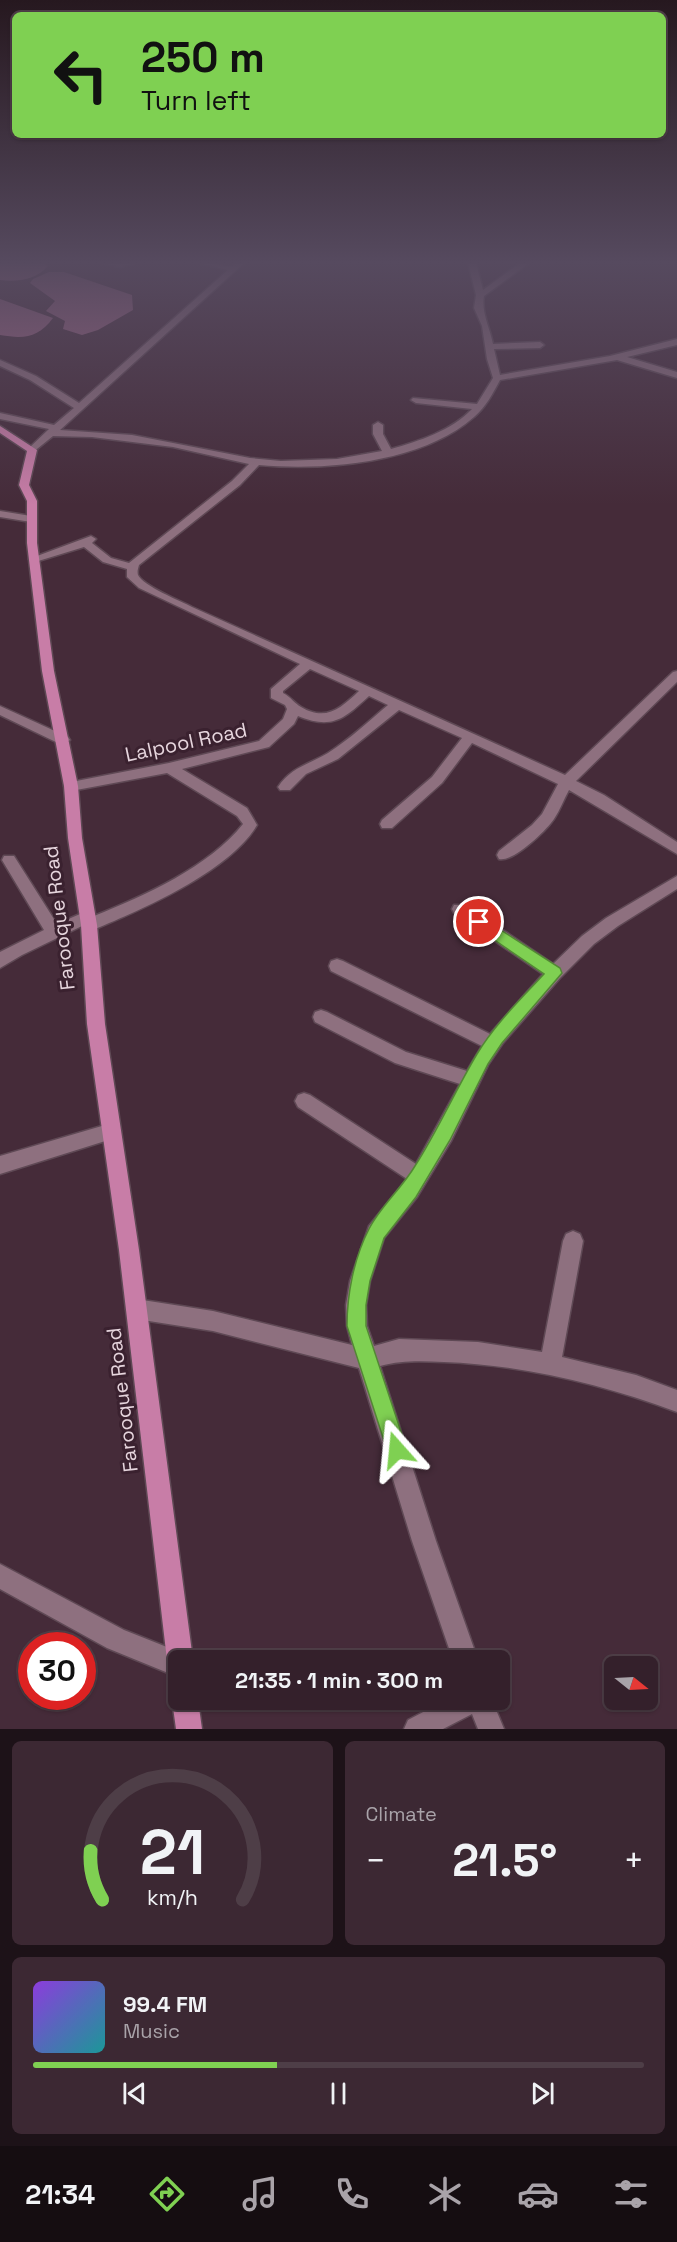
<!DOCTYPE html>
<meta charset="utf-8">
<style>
:root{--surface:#34202b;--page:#3c2833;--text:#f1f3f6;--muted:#a9a3a9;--line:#4e3e47;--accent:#7fd052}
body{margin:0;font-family:"Space Grotesk",sans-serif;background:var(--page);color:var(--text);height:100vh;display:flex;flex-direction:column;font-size:22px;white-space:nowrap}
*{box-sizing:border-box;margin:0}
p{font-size:20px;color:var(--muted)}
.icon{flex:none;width:33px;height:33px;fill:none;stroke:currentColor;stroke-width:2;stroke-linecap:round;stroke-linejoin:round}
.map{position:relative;height:1729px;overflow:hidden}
.drawer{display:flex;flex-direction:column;gap:12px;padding:12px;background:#1d1218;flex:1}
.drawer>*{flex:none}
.top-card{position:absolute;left:12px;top:12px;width:654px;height:126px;border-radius:9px;box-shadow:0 2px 4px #0004,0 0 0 2px var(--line);background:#7fd052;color:#111;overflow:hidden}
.needle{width:39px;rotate:108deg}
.fabs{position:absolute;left:604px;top:1656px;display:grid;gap:12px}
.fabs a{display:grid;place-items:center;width:54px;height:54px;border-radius:9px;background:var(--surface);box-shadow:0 2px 4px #0004,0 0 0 2px var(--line);font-size:30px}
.speed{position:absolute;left:18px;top:1632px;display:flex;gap:12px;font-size:30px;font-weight:700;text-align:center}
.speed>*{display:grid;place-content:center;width:78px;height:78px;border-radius:50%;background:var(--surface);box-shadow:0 2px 4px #0004,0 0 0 2px var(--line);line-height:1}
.speed .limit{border:9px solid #d22;background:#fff;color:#111}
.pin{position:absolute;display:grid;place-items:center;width:51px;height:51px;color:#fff;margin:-26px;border:3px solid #fff;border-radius:50%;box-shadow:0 2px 6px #0007}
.me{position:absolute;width:66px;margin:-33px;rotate:342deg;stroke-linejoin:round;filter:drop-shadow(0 0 4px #0008)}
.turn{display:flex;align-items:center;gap:21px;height:126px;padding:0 30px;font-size:27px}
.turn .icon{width:78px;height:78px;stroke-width:2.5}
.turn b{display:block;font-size:42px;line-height:51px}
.big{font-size:45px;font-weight:700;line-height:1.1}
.drawer .tile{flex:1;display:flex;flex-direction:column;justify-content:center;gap:9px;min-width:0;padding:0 21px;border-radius:9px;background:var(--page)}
.drawer .dial{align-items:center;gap:0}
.dial svg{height:156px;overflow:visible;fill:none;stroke:var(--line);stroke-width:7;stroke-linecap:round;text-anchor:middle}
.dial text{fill:var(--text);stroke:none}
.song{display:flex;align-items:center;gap:18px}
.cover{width:72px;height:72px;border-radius:9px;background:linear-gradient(135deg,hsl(270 70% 55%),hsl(180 70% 35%))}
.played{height:6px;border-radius:3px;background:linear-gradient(90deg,var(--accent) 40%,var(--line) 40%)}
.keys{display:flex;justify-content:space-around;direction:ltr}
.heat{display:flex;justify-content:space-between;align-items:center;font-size:33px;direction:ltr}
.drawer .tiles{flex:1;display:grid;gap:12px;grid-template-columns:1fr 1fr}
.tile:last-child{grid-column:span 2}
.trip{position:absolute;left:168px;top:1650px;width:342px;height:60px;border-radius:9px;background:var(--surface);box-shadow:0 2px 4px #0004,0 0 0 2px var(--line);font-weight:700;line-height:60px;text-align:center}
.menu{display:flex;height:96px;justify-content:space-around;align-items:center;background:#150d11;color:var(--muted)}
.menu .icon{width:42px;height:42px}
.menu .selected{color:var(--accent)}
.menu b{font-size:27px;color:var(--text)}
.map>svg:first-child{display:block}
</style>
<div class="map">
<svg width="677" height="1729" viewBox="0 0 677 1729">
<rect width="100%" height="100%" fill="#452b39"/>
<g fill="#a46889">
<path d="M 0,263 L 43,263 L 48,266 C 36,280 17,282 0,280 Z"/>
<path d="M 49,272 L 64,272 L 132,295 L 133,310 L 98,330 L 82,335 L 63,329 L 65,321 L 46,311 L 55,301 L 30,283 L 33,279 Z"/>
<path d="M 0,299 L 53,318 C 38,338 24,339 0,335 Z"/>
</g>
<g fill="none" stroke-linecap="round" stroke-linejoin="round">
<g stroke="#5f4955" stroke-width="3">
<g id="minor">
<path d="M 102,263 L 135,263 L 120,267 Z"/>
<path d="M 200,263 L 232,266 L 236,263 L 244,263 L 60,430 L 132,435 L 250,458 L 281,461 L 337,459 L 382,451 L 373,434 L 373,425 L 378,422 L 383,425 L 383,434 L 391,449 C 419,441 451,431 472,409 L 416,403 L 411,400 L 413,398 L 477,404 L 493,378 L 487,359 L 482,326 L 474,308 L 476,295 L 468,263 L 476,263 L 483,290 L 520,263 L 529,263 L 484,296 C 481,312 490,328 493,344 L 540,342 L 544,345 L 540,348 L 494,349 L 500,375 L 610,356 L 677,339 L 677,345 L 627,357 L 677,372 L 677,378 L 617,360 L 500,380 C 493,393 486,407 474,417 C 422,463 325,471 259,465 L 240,485 L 139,565 C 138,569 137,571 138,575 C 143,586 181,601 192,607 L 565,775 L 673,672 L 677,671 L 677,682 L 576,781 L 604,795 L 677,842 L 677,854 L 569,790 C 564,799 560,810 554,819 C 546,831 512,863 499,859 L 497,855 L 499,851 L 532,825 L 542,814 L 558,784 L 472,743 L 442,783 L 392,828 L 382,828 L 380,824 L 382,820 L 432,777 L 462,738 L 399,710 L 338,759 L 306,774 L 290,790 L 280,790 L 278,787 C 291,767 310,764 328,753 C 350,739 369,721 388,705 L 369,696 C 344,719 332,730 298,716 L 294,724 L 269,747 L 182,769 L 247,808 L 257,825 C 230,871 143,909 95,929 L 89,931 L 82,926 L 22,955 L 0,968 L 0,952 L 44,930 L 2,860 L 4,856 L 14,856 L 57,924 L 87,911 L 94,916 C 144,896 209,867 243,824 L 237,816 L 167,773 L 71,791 L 64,786 L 66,783 L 169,763 L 259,741 L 283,719 L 287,709 L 285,705 L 271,698 L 271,689 L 300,664 L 139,588 L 127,577 L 127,569 L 103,562 L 84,547 L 35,562 L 29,559 L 91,536 L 96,539 L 92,543 L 111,558 L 129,563 L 232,481 L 249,464 L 173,447 L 92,437 L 53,436 L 32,453 L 29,452 L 29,448 L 49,429 L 0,419 L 0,413 L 54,425 L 74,408 L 30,380 L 0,366 L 0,360 L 36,376 L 79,403 L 228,270 ZM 310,669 L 359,691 C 341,708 326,722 301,707 C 294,703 292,698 283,693 L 283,691 Z"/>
<path d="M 0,511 L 31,516 L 36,519 L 31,522 L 0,517 Z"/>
<path d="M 0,706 L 68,737 L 70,740 L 63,744 L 58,743 L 0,715 Z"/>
<path d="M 677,876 L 677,889 L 618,926 L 594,944 L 560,978 L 503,1043 L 488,1065 L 451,1141 L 417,1197 L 384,1238 L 370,1281 L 366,1305 L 367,1326 L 374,1346 L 399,1339 L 478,1342 L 542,1352 L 563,1241 L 566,1234 L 573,1231 L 580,1234 L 583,1241 L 562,1357 L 636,1375 L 677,1390 L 677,1412 C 602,1384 524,1365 444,1362 C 422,1361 402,1360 380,1366 L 436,1541 L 478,1660 L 453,1660 L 412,1541 L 359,1368 L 213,1331 L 136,1319 L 129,1316 L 126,1309 L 129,1302 L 136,1299 L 213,1311 L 352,1345 L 347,1326 L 346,1305 L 350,1281 L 369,1226 L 407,1179 L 298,1107 L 295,1101 L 298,1095 L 304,1093 L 310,1095 L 416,1164 L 460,1084 L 395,1063 L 315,1022 L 313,1017 L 315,1012 L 321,1010 L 327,1012 L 406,1052 L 467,1071 L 482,1046 L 331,971 L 329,966 L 331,961 L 337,959 L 343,961 L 490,1034 L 543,974 L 454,913 L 452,909 L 454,905 L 466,905 L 553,964 L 582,936 L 606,918 Z"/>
<path d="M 112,1123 L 118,1125 L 121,1131 L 118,1137 L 0,1174 L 0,1156 Z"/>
<path d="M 0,1564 L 124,1630 L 187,1655 L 189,1660 L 178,1660 L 178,1677 L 107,1648 L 0,1589 Z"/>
<path d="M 446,1700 L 492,1700 L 504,1729 L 478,1729 L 472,1714 L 443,1729 L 404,1729 L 408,1720 Z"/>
</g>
</g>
<g stroke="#5f4955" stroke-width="3">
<g id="major">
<path d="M 0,426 L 37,450 L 29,485 L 37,501 L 37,543 L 54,671 L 78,786 L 82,838 L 97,925 L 105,1024 L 139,1250 L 193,1660 L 178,1660 L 178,1672 L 171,1669 L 167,1660 L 119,1250 L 87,1024 L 81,925 L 68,838 L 64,786 L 42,671 L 27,543 L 27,501 L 19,485 L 27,451 L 0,433 Z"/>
<path d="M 178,1690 L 178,1700 L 198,1700 L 202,1729 L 176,1729 L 172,1700 Z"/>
</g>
</g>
<use href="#minor" fill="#8e707f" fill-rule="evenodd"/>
<use href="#major" fill="#c87da7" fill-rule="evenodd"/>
</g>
<linearGradient id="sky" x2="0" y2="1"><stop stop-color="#26181f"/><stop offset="0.52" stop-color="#564a5f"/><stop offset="1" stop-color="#564a5f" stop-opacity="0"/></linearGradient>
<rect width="677" height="505" fill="url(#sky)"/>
<path fill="#7fd052" stroke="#538735" stroke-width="1.5" d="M 479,916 L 560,968 L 562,973 L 502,1043 L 488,1064 L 450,1140 L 416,1197 L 384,1238 L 370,1281 L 366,1305 L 366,1326 L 407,1450 L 404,1457 L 397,1460 L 390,1457 L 387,1450 L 347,1326 C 347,1294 354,1258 369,1229 C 380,1207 402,1188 415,1166 C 438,1130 455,1091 477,1054 C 495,1024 521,999 544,974 L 474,926 L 472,922 L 474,918 Z"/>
<g text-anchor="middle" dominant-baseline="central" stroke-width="6" stroke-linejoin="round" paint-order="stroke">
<g font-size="20" fill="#e6d5dd" stroke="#3a212f">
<text transform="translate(186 742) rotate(-12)">Lalpool Road</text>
<text transform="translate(59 918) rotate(-97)">Farooque Road</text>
<text transform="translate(122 1400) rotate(-97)">Farooque Road</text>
</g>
</g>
</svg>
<div class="fabs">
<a><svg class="needle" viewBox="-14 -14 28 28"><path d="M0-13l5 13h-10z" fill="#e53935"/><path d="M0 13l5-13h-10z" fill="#a9a3a9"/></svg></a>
</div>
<div class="speed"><div class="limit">30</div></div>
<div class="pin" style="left:479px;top:922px;background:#d93025"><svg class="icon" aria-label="arrive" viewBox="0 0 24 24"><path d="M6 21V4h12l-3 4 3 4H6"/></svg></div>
<svg class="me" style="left:397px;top:1450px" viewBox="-20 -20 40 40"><path d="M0-17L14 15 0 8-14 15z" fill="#7fd052" stroke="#fff" stroke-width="4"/></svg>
<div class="trip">21:35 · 1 min · 300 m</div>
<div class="top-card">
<div class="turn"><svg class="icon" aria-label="left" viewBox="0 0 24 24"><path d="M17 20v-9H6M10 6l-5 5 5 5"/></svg><div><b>250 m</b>Turn left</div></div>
</div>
</div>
<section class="drawer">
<div class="tiles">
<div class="tile dial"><svg viewBox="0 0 100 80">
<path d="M14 69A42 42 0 1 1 86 69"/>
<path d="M14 69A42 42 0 0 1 8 44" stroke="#7fd052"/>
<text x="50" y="56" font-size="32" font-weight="700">21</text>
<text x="50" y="72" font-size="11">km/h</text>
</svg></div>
<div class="tile"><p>Climate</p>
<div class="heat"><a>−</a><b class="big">21.5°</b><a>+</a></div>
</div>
<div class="tile">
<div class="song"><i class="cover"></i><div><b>99.4 FM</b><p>Music</p></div></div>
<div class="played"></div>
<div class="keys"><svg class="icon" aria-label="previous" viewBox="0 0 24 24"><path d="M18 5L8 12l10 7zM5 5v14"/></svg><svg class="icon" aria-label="pause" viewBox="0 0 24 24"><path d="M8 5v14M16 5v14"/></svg><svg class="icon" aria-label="next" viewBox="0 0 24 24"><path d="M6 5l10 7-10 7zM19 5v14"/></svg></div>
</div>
</div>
</section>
<nav class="menu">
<b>21:34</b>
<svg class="icon selected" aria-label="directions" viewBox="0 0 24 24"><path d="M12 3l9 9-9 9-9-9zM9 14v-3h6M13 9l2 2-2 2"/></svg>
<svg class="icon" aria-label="music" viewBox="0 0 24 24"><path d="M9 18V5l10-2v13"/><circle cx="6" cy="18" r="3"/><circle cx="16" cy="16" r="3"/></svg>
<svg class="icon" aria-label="phone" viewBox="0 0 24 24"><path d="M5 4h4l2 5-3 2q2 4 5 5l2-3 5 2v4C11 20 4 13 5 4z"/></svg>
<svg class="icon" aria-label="climate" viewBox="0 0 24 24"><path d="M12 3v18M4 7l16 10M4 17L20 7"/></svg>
<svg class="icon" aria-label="car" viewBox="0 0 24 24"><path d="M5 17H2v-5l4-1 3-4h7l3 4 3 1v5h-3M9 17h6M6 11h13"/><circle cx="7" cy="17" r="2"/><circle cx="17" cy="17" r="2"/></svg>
<svg class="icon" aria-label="filters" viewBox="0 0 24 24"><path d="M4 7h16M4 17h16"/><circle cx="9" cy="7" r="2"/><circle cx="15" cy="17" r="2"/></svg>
</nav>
